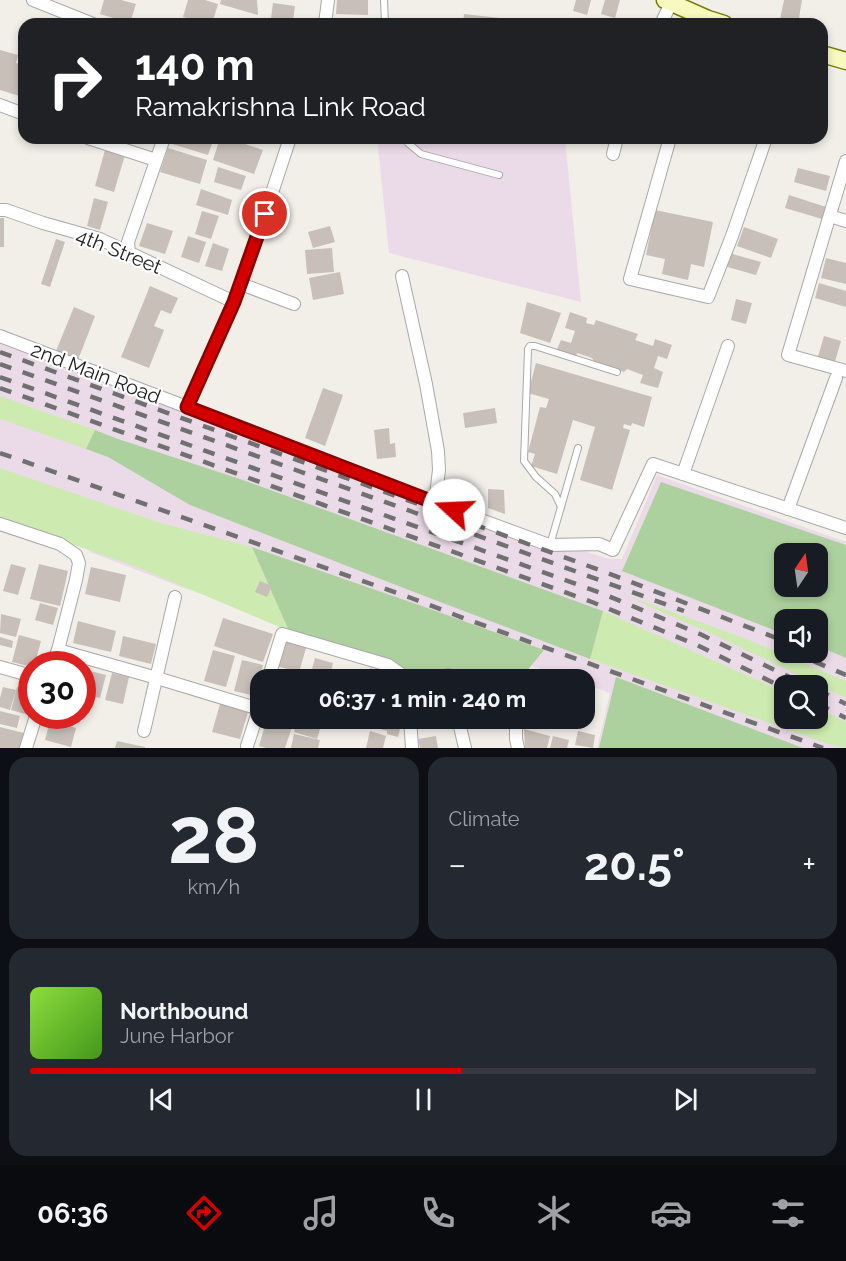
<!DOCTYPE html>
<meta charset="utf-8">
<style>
:root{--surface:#171b24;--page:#242831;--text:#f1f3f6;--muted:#9ea1a6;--line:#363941;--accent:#d40000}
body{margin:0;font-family:Raleway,sans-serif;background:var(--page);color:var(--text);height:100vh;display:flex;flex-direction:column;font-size:22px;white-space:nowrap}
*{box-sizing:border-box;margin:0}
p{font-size:20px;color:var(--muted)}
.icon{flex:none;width:33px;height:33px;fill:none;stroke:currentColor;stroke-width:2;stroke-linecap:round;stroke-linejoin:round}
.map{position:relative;height:748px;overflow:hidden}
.side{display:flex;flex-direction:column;gap:9px;padding:9px;background:#0d0f14;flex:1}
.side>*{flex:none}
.hud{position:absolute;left:18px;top:18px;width:810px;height:126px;border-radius:18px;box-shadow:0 3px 9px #0003;background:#202124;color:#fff;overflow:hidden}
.needle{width:39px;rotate:13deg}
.buttons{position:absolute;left:774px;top:543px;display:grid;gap:12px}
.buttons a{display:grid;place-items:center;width:54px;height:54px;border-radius:12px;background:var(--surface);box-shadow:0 3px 9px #0003;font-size:30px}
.speed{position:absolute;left:18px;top:651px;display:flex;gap:12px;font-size:30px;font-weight:700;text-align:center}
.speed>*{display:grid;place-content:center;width:78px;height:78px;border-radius:50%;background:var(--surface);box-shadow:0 3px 9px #0003;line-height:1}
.speed .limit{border:9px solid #d22;background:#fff;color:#111}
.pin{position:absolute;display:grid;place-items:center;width:51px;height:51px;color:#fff;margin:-26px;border:3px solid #fff;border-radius:50%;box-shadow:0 2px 6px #0007}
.me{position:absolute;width:66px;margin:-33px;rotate:290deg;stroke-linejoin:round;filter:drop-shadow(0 0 4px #0008)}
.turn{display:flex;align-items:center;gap:21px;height:126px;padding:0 18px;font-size:27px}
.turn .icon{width:78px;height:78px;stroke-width:2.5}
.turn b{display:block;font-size:42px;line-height:51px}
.big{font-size:45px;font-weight:700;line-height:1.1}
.side .tile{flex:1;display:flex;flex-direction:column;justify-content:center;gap:9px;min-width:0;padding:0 21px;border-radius:18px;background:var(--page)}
.side .dial{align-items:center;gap:0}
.dial b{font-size:78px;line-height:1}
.song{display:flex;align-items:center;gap:18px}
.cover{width:72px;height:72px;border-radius:9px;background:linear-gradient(135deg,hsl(90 70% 55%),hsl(100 70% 35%))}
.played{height:6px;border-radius:3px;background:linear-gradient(90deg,var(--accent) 55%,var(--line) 55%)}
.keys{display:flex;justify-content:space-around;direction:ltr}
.heat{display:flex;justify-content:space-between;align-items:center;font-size:33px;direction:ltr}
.side .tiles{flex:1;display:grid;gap:9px;grid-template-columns:1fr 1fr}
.tile:last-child{grid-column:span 2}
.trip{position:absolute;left:250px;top:669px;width:345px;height:60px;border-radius:18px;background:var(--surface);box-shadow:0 3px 9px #0003;font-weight:700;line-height:60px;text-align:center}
.menu{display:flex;height:96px;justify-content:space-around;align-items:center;background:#090b0e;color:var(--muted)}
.menu .icon{width:42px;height:42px}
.menu .selected{color:var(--accent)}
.menu b{font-size:27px;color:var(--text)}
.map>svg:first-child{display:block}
</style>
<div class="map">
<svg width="846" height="748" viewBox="0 0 846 748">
<rect width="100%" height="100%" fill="#f2efe9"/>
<g fill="#ebdbe8" fill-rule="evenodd">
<path d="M 377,138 L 565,138 L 581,302 L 389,253 Z"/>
<path d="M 0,342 L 559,543 L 609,559 L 622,559 L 657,475 L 846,542 L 846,748 L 597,748 L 610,693 L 585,684 L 585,680 L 571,679 L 517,661 L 411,664 L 181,587 L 90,552 L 60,530 L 0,508 ZM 784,554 L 818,554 L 818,586 L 784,586 ZM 784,620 L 818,620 L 818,652 L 784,652 ZM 784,686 L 818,686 L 818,718 L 784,718 Z"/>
</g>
<g fill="#cdebb0">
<path d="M 0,396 L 95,430 L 86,449 L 0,419 Z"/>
<path d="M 0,468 L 161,523 L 252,547 L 289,631 L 137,567 L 0,519 Z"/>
<path d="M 631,597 L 744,638 L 846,681 L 846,698 L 708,632 L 648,606 Z"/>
<path d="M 603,611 L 784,692 L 784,718 L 818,718 L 818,708 L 846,722 L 846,748 L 831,745 L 590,659 Z"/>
</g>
<g fill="#add19e" fill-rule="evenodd">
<path d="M 95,430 L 118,439 L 240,479 L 603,611 L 590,659 L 414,592 L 190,505 L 108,457 L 86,449 Z"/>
<path d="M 661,482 L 846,545 L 846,658 L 825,649 L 822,644 L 818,641 L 818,620 L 784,620 L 784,634 L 622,571 ZM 784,554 L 818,554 L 818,586 L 784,586 Z"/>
<path d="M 252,547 L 419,605 L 544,650 L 522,677 L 449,670 L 403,669 L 289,631 Z"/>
<path d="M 616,677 L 803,748 L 599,748 Z"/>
</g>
<g fill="#c7bfb8">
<path d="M 104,0 L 121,0 L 136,4 L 130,23 L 100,14 Z"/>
<path d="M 188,0 L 205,0 L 218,4 L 212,24 L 183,17 Z"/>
<path d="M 221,0 L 257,0 L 258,15 L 220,4 Z"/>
<path d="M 337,0 L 368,0 L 368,15 L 336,14 Z"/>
<path d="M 576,0 L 591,0 L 587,15 L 573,11 Z"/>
<path d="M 605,0 L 620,0 L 615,18 L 601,14 Z"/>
<path d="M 784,0 L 802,0 L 798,24 L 779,24 Z"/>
<path d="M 273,3 L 295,6 L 293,21 L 271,18 Z"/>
<path d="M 464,14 L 500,18 L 499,24 L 463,24 Z"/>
<path d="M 336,20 L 367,21 L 367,24 L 336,24 Z"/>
<path d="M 0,50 L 18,55 L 16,63 L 24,65 L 23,97 L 0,90 Z"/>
<path d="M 170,138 L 214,138 L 208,155 L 169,143 Z"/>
<path d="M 220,138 L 227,138 L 263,150 L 254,174 L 213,160 Z"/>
<path d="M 168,148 L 207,160 L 200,184 L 160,172 Z"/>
<path d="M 105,150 L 125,155 L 114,192 L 95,186 Z"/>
<path d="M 218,167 L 246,176 L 241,190 L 214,182 Z"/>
<path d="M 798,168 L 830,176 L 826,191 L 794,182 Z"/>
<path d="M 201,189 L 232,200 L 228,215 L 196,205 Z"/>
<path d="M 789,195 L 826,207 L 822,219 L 785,208 Z"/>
<path d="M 94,198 L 108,202 L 100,230 L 87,226 Z"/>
<path d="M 655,210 L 713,222 L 704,267 L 691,264 L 688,280 L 662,274 L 665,259 L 646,255 Z"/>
<path d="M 202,211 L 219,216 L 211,239 L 195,234 Z"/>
<rect x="0" y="218" width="4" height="29"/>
<path d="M 147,223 L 173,231 L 165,254 L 139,246 Z"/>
<path d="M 330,226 L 335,242 L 313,248 L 308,232 Z"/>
<path d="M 744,227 L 778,239 L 771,258 L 737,246 Z"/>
<path d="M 188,236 L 206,242 L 199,263 L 181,257 Z"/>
<path d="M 56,239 L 65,242 L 50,287 L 41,284 Z"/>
<path d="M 213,243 L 229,249 L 222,271 L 205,266 Z"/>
<path d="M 332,248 L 334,272 L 307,274 L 305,250 Z"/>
<path d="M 729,253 L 761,262 L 756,275 L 724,266 Z"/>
<path d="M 826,258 L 846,263 L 846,284 L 821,278 Z"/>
<path d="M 340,272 L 344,294 L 313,300 L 309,278 Z"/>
<path d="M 819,283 L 846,291 L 846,307 L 815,298 Z"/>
<path d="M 150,286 L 178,298 L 171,314 L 161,310 L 154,326 L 164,330 L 149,368 L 121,357 Z"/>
<path d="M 736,299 L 752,303 L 746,324 L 731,320 Z"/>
<path d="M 527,302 L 561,313 L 550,343 L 520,333 Z"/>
<path d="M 74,307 L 95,316 L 78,360 L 56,351 Z"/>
<path d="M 570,312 L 587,318 L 586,323 L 594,325 L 596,320 L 638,334 L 635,340 L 653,346 L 655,339 L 672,345 L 667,359 L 658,356 L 654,368 L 663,372 L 658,388 L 640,383 L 643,375 L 627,369 L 624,372 L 594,361 L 592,358 L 577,353 L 576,357 L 557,349 L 561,340 L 571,343 L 575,331 L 565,328 Z"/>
<path d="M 824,336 L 841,341 L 834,365 L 817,360 Z"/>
<path d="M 536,363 L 652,397 L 644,427 L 632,423 L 631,426 L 624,424 L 623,428 L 630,430 L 612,490 L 580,480 L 595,427 L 573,420 L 557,474 L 531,466 L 535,454 L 528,452 L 540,407 L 546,408 L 549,399 L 528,393 Z"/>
<path d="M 323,388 L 343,395 L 325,446 L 305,438 Z"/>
<path d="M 495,408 L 497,423 L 465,428 L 463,413 Z"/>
<path d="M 389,428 L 390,444 L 395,443 L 396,457 L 377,459 L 374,430 Z"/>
<path d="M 488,489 L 504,490 L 505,514 L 488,508 Z"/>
<path d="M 459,492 L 478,493 L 476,508 L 456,501 Z"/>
<path d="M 11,564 L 26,568 L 18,595 L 3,591 Z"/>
<path d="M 39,564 L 68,571 L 60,606 L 30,599 Z"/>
<path d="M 91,567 L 126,575 L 120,602 L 85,594 Z"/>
<path d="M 260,581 L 272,586 L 267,597 L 255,592 Z"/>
<path d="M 40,603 L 58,608 L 53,625 L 35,620 Z"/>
<path d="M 1,614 L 21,619 L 16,637 L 0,633 Z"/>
<path d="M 223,618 L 273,634 L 263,662 L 214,646 Z"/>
<path d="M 78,621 L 116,631 L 111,652 L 73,643 Z"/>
<path d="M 19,635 L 41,641 L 35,664 L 32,664 L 32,667 L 12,662 Z"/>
<path d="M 123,636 L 156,644 L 151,664 L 119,656 Z"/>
<path d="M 0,637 L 13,641 L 12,648 L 0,645 Z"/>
<path d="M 284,639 L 307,645 L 299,672 L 276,666 Z"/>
<path d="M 213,650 L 235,656 L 226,687 L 204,681 Z"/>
<path d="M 315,658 L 333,663 L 329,680 L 309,680 Z"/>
<path d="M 242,660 L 263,665 L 255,696 L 234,691 Z"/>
<path d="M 370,668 L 399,677 L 398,680 L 366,680 Z"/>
<path d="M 82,669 L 106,675 L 100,698 L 82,694 Z"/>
<path d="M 112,673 L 129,677 L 123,704 L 105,700 Z"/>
<path d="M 3,687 L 16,690 L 10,710 L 0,707 L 0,698 Z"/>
<path d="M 17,687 L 32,691 L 32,705 L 29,715 L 11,710 Z"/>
<path d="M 220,704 L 248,712 L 240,739 L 212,732 Z"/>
<path d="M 0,711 L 20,716 L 17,728 L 0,724 Z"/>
<path d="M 267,718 L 295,718 L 285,748 L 266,748 L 259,746 Z"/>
<path d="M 298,718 L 323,719 L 317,739 L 294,732 Z"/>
<path d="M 375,718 L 403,718 L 398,737 L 387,734 L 387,731 L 373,727 Z"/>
<path d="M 50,721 L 76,728 L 71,747 L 45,740 Z"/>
<path d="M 0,727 L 24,733 L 20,748 L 0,748 Z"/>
<path d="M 524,729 L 550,736 L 547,748 L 525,748 Z"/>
<path d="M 370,731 L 386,736 L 383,748 L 366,748 Z"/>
<path d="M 578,731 L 595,735 L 593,748 L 575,745 Z"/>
<path d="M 294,734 L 320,740 L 318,748 L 291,748 Z"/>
<path d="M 436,736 L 438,748 L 420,748 L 418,739 Z"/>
<path d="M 553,736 L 569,740 L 567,748 L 550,748 Z"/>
<path d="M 117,741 L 145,747 L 145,748 L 115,748 Z"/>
</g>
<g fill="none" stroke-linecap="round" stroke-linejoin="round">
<g stroke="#a9a9a9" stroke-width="8">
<g id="lane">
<path d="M 384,0 L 385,24"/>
<path d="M 406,138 L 408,143 L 421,154 L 499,175"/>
<path d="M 561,507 L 555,494 L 536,477 L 524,461 L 528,349 L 530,346 L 535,346 L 617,372"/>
<path d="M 550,545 L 578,448"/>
</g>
</g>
<g stroke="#a9a9a9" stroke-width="14">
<g id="street">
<path d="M 33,0 L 93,24"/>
<path d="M 325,24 L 328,0"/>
<path d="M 661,24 L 671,3"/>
<path d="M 0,105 L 24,114"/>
<path d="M 88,138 L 156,160"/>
<path d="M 670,138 L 630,279 L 708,297 L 732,236 L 766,138"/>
<path d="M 613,154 L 617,138"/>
<path d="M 846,161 L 788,355 L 846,371"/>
<path d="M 0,210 L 6,210 L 43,223 L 100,239 L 234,302"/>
<path d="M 830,216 L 846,221"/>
<path d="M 129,253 L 128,242 L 164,138"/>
<path d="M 402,276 L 426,384 L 438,451 L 439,470 L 435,503"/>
<path d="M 241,284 L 294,304"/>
<path d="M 0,336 L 187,407 L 435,503 L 549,545 L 599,544 L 613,550 L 653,464 L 846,528"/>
<path d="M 187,407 L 234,302 L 265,214 L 290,138"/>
<path d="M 683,474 L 728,346"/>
<path d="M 788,509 L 836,378"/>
<path d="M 0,524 L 60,544 L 76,555 L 79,563 L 76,580 L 58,650 L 52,664"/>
<path d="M 58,650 L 157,678 L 259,709"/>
<path d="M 0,667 L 32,676"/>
<path d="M 448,675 L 449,680"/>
<path d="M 268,680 L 282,634 L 388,665 L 405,677 L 405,680"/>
<path d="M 410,718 L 412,748"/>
<path d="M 458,718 L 465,748"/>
<path d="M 516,718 L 516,739 L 518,748"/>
<path d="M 555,718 L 571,719"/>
<path d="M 144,731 L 175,597"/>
<path d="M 247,746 L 261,703"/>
<path d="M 26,748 L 36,716"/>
</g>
</g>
<g stroke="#707d05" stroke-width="19">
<g id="secondary">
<path d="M 665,0 L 708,19 L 724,24"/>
<path d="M 822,54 L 846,61"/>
</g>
</g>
<use href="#lane" stroke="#fff" stroke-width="6"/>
<use href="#street" stroke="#fff" stroke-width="12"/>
<use href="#secondary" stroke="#f7fabf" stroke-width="16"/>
<g stroke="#707070" stroke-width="4.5" stroke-dasharray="12 12" stroke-linecap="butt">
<path d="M 0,352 L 605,572 L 784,641"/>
<path d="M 0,364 L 413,512 L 684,611"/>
<path d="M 0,377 L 601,593 L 700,634 L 808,686"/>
<path d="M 0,388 L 592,602 L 697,645 L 784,688"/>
<path d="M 0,453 L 411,598 L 466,619 L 823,748"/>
<path d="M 792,652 L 846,675"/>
<path d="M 818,690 L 846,704"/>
<path d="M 818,704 L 846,718"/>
</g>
</g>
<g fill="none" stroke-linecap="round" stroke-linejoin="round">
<g stroke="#8a0000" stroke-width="15">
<path id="route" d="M 265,214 L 234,302 L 187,407 L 454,510"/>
</g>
<use href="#route" stroke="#d40000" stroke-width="10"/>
</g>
<g text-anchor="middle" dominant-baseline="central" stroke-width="4.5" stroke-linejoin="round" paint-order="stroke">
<g font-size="20" fill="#222" stroke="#fff">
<text transform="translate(119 251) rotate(22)">4th Street</text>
<text transform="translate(96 373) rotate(21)">2nd Main Road</text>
</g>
</g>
</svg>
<div class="buttons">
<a><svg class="needle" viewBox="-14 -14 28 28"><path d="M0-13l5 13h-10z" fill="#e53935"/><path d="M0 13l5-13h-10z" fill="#9ea1a6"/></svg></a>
<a><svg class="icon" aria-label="sound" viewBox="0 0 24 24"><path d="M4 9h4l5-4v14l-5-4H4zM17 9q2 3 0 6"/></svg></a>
<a><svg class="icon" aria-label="search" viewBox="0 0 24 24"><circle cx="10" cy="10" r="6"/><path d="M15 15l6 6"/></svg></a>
</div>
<div class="speed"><div class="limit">30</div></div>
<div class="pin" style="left:265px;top:214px;background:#d93025"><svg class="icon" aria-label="arrive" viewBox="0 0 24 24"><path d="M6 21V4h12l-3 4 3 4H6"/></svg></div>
<svg class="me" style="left:454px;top:510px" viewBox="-20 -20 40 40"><circle r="19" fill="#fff"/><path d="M0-13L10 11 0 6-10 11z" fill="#d40000"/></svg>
<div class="trip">06:37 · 1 min · 240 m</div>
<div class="hud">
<div class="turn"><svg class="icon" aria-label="right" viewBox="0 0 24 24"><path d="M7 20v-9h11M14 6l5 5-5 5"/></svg><div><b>140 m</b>Ramakrishna Link Road</div></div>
</div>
</div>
<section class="side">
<div class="tiles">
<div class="tile dial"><b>28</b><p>km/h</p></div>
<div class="tile"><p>Climate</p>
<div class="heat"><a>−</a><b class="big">20.5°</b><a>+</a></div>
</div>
<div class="tile">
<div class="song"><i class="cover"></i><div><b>Northbound</b><p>June Harbor</p></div></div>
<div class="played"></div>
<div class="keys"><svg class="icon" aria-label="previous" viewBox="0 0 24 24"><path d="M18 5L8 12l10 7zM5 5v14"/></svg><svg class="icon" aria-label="pause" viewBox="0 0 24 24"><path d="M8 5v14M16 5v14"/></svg><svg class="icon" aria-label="next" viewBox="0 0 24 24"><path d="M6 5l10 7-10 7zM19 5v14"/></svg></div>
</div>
</div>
</section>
<nav class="menu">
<b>06:36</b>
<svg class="icon selected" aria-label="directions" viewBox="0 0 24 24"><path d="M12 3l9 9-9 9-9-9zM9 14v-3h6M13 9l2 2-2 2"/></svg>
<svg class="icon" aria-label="music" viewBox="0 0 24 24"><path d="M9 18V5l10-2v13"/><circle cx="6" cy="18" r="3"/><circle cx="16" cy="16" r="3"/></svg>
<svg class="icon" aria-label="phone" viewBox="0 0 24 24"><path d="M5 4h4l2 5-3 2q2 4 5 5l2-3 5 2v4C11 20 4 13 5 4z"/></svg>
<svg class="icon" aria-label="climate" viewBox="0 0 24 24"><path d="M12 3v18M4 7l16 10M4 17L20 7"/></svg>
<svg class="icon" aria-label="car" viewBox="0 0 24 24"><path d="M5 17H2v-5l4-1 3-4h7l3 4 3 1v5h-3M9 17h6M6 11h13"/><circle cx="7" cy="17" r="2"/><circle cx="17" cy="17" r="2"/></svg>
<svg class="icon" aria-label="filters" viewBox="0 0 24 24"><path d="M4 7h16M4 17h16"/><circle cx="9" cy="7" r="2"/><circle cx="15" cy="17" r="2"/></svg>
</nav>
